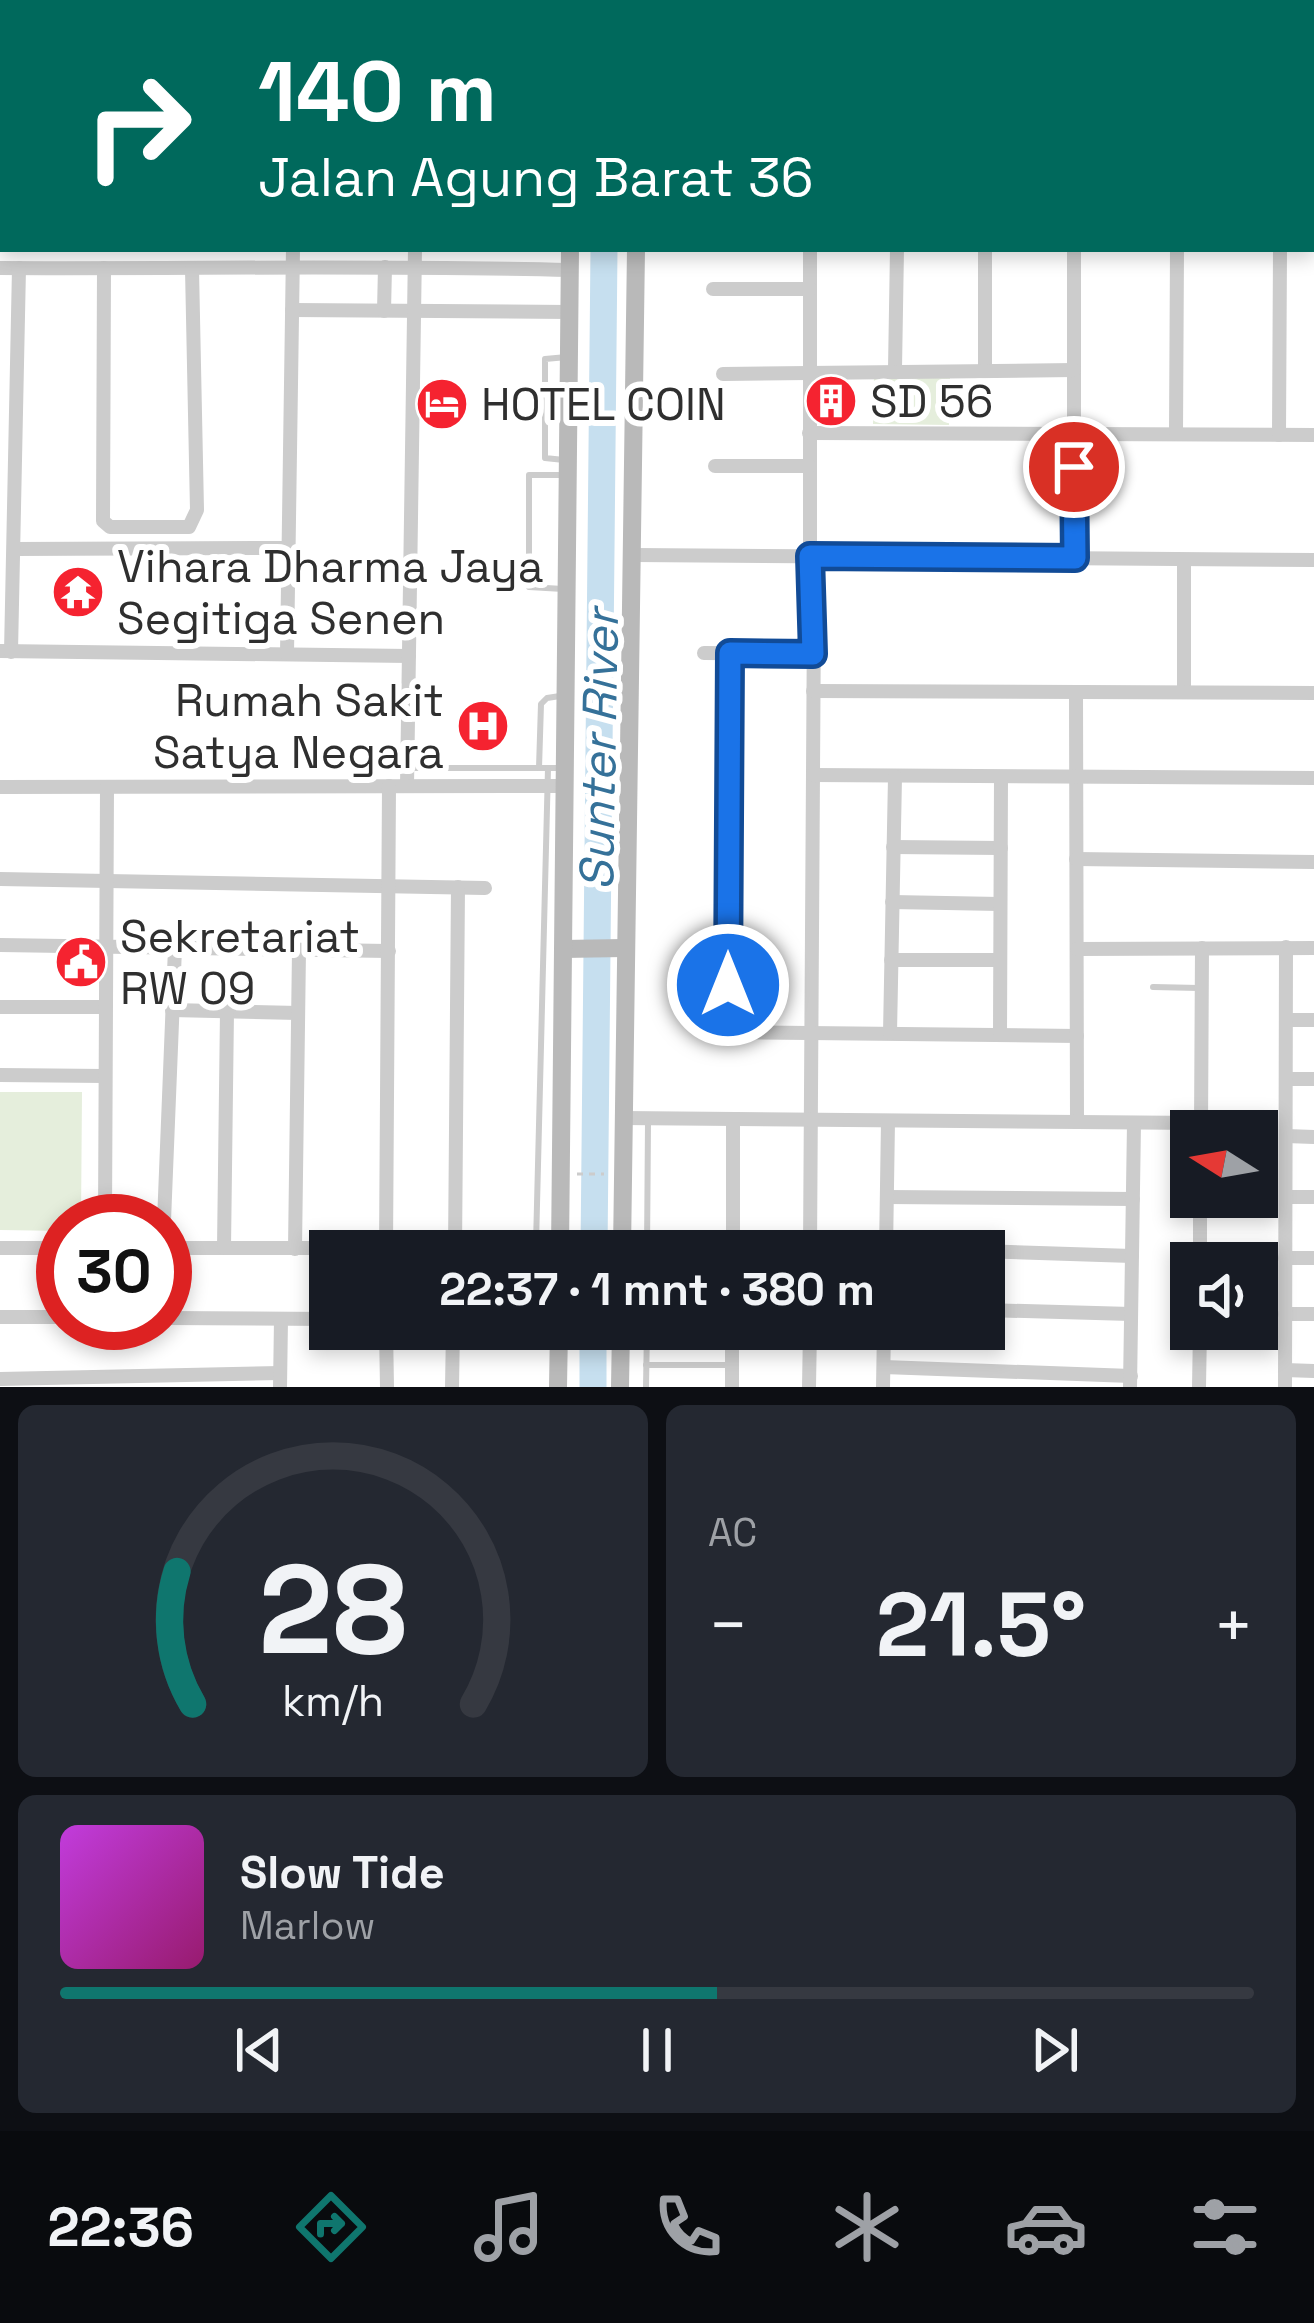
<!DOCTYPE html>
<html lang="id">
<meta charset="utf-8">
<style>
:root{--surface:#171b24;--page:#242831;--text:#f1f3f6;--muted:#9ea1a6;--line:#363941;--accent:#0f766e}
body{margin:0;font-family:"Space Grotesk",sans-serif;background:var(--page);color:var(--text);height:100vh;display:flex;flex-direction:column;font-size:45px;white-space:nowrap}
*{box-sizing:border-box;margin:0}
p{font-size:39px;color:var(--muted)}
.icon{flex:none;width:66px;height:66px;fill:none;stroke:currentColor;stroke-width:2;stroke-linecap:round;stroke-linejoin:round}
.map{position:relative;height:1387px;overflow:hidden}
.panel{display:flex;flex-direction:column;gap:18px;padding:18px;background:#0d0f14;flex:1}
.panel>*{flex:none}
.banner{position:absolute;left:0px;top:0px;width:1314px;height:252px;box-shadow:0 6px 18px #0003;background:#00695c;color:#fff;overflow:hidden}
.needle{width:78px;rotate:281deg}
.controls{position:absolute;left:1170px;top:1110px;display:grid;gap:24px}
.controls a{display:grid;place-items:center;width:108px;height:108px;border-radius:0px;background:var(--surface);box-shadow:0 6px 18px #0003;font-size:60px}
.speed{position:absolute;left:36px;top:1194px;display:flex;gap:24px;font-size:60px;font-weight:700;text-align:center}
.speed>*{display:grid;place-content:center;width:156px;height:156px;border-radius:50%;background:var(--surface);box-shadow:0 6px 18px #0003;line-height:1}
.speed .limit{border:18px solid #d22;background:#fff;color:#111}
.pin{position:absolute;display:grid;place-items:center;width:102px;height:102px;color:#fff;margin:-51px;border:6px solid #fff;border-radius:50%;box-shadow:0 3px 12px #0007}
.me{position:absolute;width:132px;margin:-66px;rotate:0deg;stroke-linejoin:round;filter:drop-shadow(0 0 9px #0008)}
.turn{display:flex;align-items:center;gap:42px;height:252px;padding:0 60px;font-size:54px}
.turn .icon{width:156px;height:156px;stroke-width:2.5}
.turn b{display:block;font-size:84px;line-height:102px}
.big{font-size:90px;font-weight:700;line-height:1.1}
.panel .widget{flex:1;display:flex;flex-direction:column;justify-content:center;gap:18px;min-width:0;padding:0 42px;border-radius:18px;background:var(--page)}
.panel .dial{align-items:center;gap:0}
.dial svg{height:312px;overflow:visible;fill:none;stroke:var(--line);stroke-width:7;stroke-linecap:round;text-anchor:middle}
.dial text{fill:var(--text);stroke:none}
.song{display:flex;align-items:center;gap:36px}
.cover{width:144px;height:144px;border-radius:18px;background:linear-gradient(135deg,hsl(290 70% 55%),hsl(320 70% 35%))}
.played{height:12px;border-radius:6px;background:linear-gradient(90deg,var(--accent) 55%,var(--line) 55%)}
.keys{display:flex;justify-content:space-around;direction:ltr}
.heat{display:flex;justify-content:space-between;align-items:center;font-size:66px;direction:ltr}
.panel .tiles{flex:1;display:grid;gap:18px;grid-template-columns:1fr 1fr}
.widget:last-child{grid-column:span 2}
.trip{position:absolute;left:309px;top:1230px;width:696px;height:120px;border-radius:0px;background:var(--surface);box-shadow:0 6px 18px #0003;font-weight:700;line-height:120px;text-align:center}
.tab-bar{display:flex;height:192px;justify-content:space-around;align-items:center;background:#090b0e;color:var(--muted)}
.tab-bar .icon{width:84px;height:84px}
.tab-bar .on{color:var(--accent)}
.tab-bar b{font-size:54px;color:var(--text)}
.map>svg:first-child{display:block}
</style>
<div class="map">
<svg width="1314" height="1387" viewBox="0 0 1314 1387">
<rect width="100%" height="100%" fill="#fff"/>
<g fill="#e5eedc">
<path d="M 874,376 L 950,377 L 949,425 L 873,424 Z"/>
<path d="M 0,1092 L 82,1092 L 81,1221 L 63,1221 L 63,1231 L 0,1230 Z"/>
</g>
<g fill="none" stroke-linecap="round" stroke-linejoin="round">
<g stroke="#c6dfef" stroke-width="27">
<path d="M 605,3 L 605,0"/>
<path d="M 594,1251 L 604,249"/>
<path d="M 593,1387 L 593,1329"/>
</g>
<g stroke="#ccc" stroke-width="3" stroke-dasharray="6 6" stroke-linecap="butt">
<path d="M 577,1174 L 604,1174"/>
<path d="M 586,1336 L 586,1329"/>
</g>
<g stroke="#ccc" stroke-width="6">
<path d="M 564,460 L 545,458 L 545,359 L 567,357"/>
<path d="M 563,589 L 529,587 L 529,475 L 567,475"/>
<path d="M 407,768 L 561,768"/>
<path d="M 539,768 L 541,704 L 547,698 L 560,696"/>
<path d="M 1153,987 L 1199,988"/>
<path d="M 536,1244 L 548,768"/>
<path d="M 647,1251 L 648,1122"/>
<path d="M 646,1365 L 732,1365"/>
<path d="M 646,1387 L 647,1329"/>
</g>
<g stroke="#ccc" stroke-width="14">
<path d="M 26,0 L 26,3"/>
<path d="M 107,0 L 107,3"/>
<path d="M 190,0 L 190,3"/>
<path d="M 291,0 L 291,3"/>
<path d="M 900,0 L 900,3"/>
<path d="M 986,0 L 986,3"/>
<path d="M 1074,0 L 1074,3"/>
<path d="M 416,3 L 416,0"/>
<path d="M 810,3 L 810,0"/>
<path d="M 1156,3 L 1156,0"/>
<path d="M 1246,3 L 1246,0"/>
<path d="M 1311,22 L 1314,22"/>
<path d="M 1311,131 L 1314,131"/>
<path d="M 0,174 L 3,174"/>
<path d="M 810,249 L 810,548 L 814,613 L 810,1251"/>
<path d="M 1074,249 L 1074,558"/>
<path d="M 0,268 C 190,269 380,265 570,270"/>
<path d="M 104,268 L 103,521 L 110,527 L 189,527 L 197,510 L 192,269"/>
<path d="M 713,289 L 810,289"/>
<path d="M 292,310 L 570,312"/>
<path d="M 384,311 L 385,267"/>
<path d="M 895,369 L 897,249"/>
<path d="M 985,369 L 985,249"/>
<path d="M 723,374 L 1074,370"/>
<path d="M 809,433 L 1314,435"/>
<path d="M 1176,434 L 1177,249"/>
<path d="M 1279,435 L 1280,249"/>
<path d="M 715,466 L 809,466"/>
<path d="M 14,549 L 288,548"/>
<path d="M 635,555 L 1314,560"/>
<path d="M 1184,560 L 1184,692"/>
<path d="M 0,651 L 409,656"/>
<path d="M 11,652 L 19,268"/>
<path d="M 704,653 L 813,654"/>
<path d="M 730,653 L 727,1032 L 1077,1036"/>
<path d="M 287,654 L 293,249"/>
<path d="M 813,691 L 1314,693"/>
<path d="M 1076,692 L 1077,1122"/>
<path d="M 813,775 L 1314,778"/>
<path d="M 407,786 L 415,249"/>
<path d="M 0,787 L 564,786"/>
<path d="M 893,847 L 1001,848"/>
<path d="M 1076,859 L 1314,862"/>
<path d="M 0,879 L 485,888"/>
<path d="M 892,902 L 1000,904"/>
<path d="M 0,945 L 389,951"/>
<path d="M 1077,949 L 1314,948"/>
<path d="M 891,960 L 1000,960"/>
<path d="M 0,1007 L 106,1007"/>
<path d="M 172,1010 L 298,1013"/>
<path d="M 1286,1020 L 1314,1020"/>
<path d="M 890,1033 L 895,777"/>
<path d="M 1000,1034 L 1001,777"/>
<path d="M 0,1075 L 105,1076"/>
<path d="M 1286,1079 L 1314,1079"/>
<path d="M 622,1118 L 1201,1123"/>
<path d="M 1201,1129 L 1202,948"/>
<path d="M 1286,1136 L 1314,1137"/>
<path d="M 887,1197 L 1133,1199"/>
<path d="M 1286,1197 L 1314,1197"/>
<path d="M 105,1221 L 107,787"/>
<path d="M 164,1221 L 175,948"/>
<path d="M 0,1248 L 63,1248"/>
<path d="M 165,1248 L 560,1248"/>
<path d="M 224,1248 L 227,1011"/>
<path d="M 886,1248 L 1132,1256"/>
<path d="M 295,1249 L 299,950"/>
<path d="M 386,1251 L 389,786"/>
<path d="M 455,1251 L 458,887"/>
<path d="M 733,1251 L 733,1119"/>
<path d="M 886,1251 L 888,1121"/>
<path d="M 1285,1258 L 1314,1258"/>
<path d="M 1200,1263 L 1200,1197"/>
<path d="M 984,1310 L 1131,1314"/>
<path d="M 1285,1314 L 1314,1314"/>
<path d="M 0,1317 L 63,1317"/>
<path d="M 165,1318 L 330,1319"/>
<path d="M 386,1329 L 387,1387"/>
<path d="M 884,1367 L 1131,1376"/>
<path d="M 1285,1370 L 1314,1371"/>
<path d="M 0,1379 L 280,1373"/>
<path d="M 280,1387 L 281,1319"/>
<path d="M 452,1387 L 453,1329"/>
<path d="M 732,1387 L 732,1329"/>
<path d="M 809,1387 L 810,1329"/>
<path d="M 883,1387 L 884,1329"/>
<path d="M 1130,1387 L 1134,1123"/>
<path d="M 1199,1387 L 1200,1329"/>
<path d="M 1285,1387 L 1286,947"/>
</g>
<g stroke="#b9b9b9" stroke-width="18">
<path d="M 638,0 L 638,3"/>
<path d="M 573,3 L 573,0"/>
<path d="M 563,949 L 624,948"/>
<path d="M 560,1251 L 570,249"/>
<path d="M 622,1251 L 636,249"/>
<path d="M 558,1387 L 559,1329"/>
<path d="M 620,1387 L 621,1329"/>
</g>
</g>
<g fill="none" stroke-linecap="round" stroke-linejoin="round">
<g stroke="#114b97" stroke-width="30">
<path id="route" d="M 728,985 L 730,653 L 813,654 L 810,556 L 1075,558 L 1074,467"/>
</g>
<use href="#route" stroke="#1a73e8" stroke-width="21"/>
</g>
<defs>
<g id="building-disc" transform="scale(2.7)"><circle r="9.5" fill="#f52330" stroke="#fff"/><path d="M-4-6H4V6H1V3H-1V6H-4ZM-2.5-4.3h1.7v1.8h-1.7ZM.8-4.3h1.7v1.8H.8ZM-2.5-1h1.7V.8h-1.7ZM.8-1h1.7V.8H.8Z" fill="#fff"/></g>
<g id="hotel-disc" transform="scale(2.7)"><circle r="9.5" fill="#f52330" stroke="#fff"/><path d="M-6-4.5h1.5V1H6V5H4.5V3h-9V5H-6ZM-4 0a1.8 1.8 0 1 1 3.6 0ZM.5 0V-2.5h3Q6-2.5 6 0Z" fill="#fff"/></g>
<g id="temple-disc" transform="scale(2.7)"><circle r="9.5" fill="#f52330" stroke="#fff"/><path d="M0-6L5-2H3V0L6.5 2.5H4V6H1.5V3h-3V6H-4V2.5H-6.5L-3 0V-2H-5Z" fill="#fff"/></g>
<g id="hospital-disc" transform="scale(2.7)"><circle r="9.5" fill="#f52330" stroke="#fff"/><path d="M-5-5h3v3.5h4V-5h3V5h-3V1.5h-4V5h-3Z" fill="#fff"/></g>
<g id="civic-disc" transform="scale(2.7)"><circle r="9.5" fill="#f52330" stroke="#fff"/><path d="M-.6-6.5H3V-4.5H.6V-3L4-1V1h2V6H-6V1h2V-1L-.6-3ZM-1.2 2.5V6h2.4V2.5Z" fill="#fff"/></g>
</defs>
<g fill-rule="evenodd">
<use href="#building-disc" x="831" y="401"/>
<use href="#hotel-disc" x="442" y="404"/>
<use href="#temple-disc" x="78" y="592"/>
<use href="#hospital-disc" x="483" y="726"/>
<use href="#civic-disc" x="81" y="962"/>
</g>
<g text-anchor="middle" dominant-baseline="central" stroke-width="12" stroke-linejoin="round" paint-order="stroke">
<g font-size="45" fill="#2f2f2f" stroke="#fff" text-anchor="start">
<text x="870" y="401">SD 56</text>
<text x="481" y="404">HOTEL COIN</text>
<text x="117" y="566">Vihara Dharma Jaya<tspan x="117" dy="52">Segitiga Senen</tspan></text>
<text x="444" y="700" text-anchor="end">Rumah Sakit<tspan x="444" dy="52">Satya Negara</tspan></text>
<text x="120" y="936">Sekretariat<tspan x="120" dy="52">RW 09</tspan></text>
</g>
<g font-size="48" font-style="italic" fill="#357199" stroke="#fff">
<text transform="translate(599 750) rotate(-89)">Sunter River</text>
</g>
</g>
</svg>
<div class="controls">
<a><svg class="needle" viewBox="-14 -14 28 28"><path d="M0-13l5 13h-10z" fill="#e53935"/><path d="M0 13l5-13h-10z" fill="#9ea1a6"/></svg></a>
<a><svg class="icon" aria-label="sound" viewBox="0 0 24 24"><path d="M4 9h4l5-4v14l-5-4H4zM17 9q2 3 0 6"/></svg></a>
</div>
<div class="speed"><div class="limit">30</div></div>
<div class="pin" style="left:1074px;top:467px;background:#d93025"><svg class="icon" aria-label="arrive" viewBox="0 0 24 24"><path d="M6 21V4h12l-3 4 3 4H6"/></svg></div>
<svg class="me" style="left:728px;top:985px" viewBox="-20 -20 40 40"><circle r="17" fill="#1a73e8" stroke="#fff" stroke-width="3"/><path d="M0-11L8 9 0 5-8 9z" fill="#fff"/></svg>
<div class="trip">22:37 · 1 mnt · 380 m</div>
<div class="banner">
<div class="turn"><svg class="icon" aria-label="right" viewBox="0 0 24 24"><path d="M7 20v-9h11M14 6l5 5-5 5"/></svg><div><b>140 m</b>Jalan Agung Barat 36</div></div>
</div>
</div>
<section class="panel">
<div class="tiles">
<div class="widget dial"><svg viewBox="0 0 100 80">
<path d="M14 69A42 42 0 1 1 86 69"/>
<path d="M14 69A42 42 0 0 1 10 35" stroke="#0f766e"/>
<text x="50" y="56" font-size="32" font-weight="700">28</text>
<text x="50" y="72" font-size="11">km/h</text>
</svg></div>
<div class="widget"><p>AC</p>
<div class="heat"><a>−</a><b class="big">21.5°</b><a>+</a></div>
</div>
<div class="widget">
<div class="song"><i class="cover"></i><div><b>Slow Tide</b><p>Marlow</p></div></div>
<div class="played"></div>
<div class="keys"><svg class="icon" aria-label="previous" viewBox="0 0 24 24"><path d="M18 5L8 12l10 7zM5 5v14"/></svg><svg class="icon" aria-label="pause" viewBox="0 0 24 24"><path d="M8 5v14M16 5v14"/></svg><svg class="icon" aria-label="next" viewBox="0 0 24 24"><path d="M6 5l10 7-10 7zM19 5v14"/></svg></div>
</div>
</div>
</section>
<nav class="tab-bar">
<b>22:36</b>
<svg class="icon on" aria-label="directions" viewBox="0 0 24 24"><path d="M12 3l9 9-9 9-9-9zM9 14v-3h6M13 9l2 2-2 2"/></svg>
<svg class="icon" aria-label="music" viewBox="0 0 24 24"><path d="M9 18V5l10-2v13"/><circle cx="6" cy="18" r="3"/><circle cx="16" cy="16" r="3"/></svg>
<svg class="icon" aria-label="phone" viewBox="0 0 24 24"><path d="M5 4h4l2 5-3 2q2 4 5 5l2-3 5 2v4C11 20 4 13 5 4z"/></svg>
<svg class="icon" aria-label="climate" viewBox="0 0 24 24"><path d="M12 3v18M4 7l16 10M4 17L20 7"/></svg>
<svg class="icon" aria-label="car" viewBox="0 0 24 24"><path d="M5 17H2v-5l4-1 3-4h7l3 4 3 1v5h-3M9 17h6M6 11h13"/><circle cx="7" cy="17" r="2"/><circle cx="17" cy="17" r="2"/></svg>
<svg class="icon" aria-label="filters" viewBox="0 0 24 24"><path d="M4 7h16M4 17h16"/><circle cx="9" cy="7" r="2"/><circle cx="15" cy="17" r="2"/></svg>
</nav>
